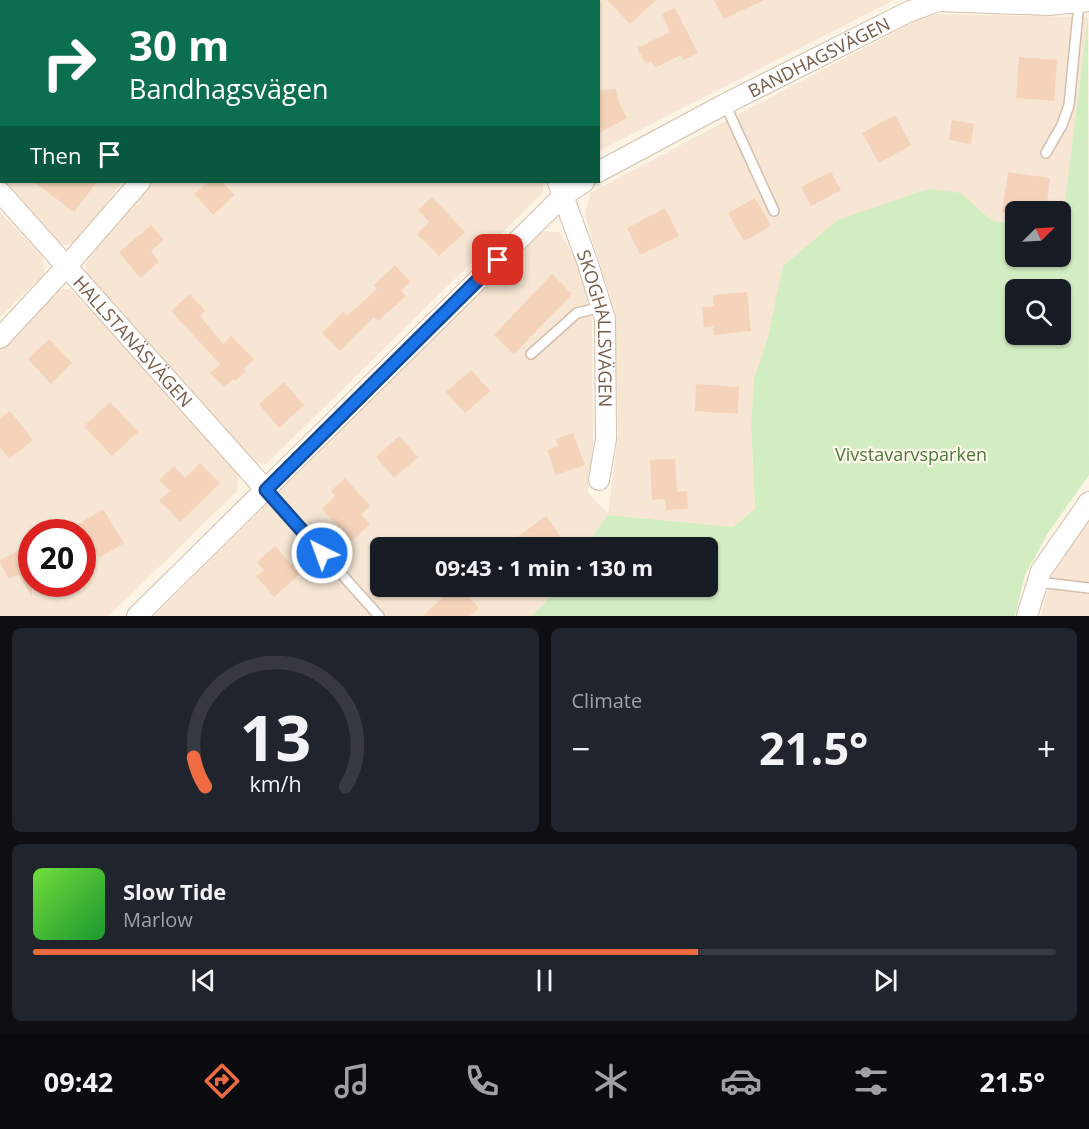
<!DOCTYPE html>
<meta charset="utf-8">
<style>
:root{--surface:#171b24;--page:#20242c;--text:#f1f3f6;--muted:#9ea1a6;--line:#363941;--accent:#ef6c42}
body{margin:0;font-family:"Open Sans",sans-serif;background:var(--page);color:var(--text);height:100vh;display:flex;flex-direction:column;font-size:22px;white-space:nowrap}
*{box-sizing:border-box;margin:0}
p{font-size:20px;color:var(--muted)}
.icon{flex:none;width:33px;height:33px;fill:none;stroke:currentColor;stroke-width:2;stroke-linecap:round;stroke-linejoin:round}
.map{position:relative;height:616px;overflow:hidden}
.sheet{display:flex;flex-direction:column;gap:12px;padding:12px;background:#0d0f14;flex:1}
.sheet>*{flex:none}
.guide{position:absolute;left:0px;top:0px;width:600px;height:183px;box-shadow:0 2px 4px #0004;background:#0b6e4f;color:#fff;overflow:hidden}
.needle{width:39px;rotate:66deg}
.fabs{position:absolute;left:1005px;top:201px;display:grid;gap:12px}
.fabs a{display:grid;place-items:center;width:66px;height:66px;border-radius:9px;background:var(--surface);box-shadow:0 2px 4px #0004;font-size:30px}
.speed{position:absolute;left:18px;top:519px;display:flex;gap:12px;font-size:30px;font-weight:700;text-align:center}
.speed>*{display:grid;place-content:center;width:78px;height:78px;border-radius:50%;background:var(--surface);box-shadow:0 2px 4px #0004;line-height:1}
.speed .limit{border:9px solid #d22;background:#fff;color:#111}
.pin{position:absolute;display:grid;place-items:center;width:51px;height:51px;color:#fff;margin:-26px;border-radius:12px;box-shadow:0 3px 9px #0006}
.me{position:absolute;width:66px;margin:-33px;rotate:318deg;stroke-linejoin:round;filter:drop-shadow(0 0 4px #0008)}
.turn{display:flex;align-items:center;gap:21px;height:126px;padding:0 30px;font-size:27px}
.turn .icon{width:78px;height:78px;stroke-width:2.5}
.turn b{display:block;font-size:42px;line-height:51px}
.then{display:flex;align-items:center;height:57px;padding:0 30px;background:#0003;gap:12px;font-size:22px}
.big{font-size:45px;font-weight:700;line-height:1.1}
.sheet .tile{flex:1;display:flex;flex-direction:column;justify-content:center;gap:9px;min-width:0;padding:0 21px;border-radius:9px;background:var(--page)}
.sheet .dial{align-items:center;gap:0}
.dial svg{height:156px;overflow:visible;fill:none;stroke:var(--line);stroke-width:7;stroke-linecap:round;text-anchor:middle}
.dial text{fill:var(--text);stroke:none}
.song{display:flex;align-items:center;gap:18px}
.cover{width:72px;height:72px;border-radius:9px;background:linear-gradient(135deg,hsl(100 70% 55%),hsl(130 70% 35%))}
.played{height:6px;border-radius:3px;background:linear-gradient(90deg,var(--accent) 65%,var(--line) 65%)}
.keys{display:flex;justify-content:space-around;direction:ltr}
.heat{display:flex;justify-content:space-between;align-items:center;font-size:33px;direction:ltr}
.sheet .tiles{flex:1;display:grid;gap:12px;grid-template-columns:1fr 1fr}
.tile:last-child{grid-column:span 2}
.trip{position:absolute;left:370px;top:537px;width:348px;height:60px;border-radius:9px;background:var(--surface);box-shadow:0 2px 4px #0004;font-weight:700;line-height:60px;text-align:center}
.menu{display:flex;height:96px;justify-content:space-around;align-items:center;background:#090b0e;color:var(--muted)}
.menu .icon{width:42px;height:42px}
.menu .active{color:var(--accent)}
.menu b{font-size:27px;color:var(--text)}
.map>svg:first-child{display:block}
</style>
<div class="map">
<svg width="1089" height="616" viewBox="0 0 1089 616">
<rect width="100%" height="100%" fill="#fef4e5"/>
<g fill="#f6e6d3" fill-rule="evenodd">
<path d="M 0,0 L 306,0 L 304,2 L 2,2 L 2,182 L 122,182 L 76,244 L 57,246 L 0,182 Z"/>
<path d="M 485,0 L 894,0 L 599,151 L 598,2 L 486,2 Z"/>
<path d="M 928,14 L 1088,17 L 1061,232 L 1060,212 L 1016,212 L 1015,225 L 991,220 L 961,193 L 768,337 L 754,380 L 751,425 L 755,509 L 733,527 L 609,515 L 585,547 L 381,548 L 381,586 L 556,587 L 544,604 L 531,616 L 154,616 L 542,231 L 560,232 L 580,268 L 592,321 L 593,448 L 588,493 L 608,514 L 618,434 L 615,313 L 585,216 L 590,193 Z"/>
<path d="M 146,182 L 544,182 L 542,194 L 266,464 L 252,462 L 86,279 L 86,263 Z"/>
<path d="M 0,212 L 43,257 L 44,275 L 0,317 Z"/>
<path d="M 70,289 L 239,469 L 237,491 L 115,610 L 107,616 L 0,616 L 0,349 L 58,290 ZM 32,532 L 82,532 L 82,584 L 32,584 Z"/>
<path d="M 1089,514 L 1089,616 L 1041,616 L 1056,561 Z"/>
</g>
<path fill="#d3edc2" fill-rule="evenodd" d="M 1088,17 L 1089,475 L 1048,533 L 1025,575 L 1015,616 L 531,616 L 544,604 L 556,587 L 708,586 L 708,548 L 585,547 L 608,515 L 733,527 L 755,509 L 751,425 L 754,379 L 768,337 L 783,266 L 838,220 L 928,189 L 961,193 L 991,220 L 1015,225 L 1016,256 L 1060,256 L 1061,232 ZM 1016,290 L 1060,290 L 1060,334 L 1016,334 Z"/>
<g fill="#f5d3ba">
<path d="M 607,0 L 656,0 L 630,24 Z"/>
<path d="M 714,0 L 764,0 L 724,19 Z"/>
<path d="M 675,8 L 698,53 L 683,60 L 681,55 L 655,68 L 651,61 L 646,64 L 637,48 L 670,32 L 662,14 Z"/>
<path d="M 1019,57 L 1057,60 L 1054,101 L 1016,98 Z"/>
<path d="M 616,89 L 618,100 L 627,118 L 599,133 L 599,91 Z"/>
<path d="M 895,115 L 911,145 L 879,163 L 862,133 Z"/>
<path d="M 952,120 L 974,124 L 971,144 L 949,140 Z"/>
<path d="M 831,172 L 841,190 L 811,206 L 801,187 Z"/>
<path d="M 1008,172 L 1050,178 L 1046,212 L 1002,212 Z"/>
<path d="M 34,182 L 97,182 L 74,212 Z"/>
<path d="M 208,182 L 222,182 L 235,195 L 213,215 L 194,194 Z"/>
<path d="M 432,197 L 465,232 L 439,256 L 417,234 L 429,222 L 418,210 Z"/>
<path d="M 755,198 L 771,226 L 744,241 L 728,213 Z"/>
<path d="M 665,208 L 679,236 L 640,255 L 627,228 Z"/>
<path d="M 151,225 L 164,240 L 151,251 L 159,262 L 140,278 L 119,252 Z"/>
<path d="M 395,265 L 410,282 L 401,290 L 406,296 L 378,321 L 374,317 L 340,351 L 322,333 L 343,312 L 347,316 L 377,289 L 374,285 Z"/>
<path d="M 552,274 L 572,294 L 514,354 L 494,335 Z"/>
<path d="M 747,292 L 751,331 L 714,335 L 713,326 L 704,327 L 702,307 L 714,306 L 713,295 Z"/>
<path d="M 190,294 L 205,311 L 200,316 L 223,344 L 231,336 L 254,359 L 244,369 L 246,371 L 235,381 L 233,379 L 224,387 L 210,373 L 220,364 L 171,311 Z"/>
<path d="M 49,339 L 72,363 L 51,384 L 28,359 Z"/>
<path d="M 471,370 L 490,391 L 465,413 L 446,392 Z"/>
<path d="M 284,382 L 304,405 L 279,428 L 259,404 Z"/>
<path d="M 696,384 L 739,387 L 738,414 L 695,411 Z"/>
<path d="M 110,402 L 138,432 L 112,456 L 84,426 Z"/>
<path d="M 10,411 L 33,440 L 9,459 L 0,447 L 0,418 Z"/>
<path d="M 573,433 L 585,465 L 556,475 L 547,450 L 558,446 L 556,439 Z"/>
<path d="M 399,436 L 418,457 L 394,478 L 376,457 Z"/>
<path d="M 675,459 L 677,492 L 687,491 L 688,509 L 666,510 L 665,499 L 652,500 L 650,460 Z"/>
<path d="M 200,463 L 220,483 L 180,522 L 159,500 L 170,491 L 159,480 L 174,466 L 185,478 Z"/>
<path d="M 345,478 L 370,506 L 361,514 L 370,524 L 352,541 L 322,509 L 335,496 L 331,491 Z"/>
<path d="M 103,509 L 124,543 L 99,558 L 79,524 Z"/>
<path d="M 546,516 L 569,548 L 502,548 Z"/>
<path d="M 32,544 L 32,598 L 19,574 L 9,579 L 0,562 L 0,560 Z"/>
<path d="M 275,546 L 300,574 L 274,597 L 256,576 L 264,570 L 257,562 Z"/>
<path d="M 432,586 L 459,586 L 479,608 L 470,616 L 423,616 L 442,598 Z"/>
</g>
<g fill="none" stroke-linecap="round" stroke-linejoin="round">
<g stroke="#d3beac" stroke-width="12">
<g id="lane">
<path d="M 725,104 L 774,211"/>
<path d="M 1046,153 L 1062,125 L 1069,105 L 1079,3"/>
<path d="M 531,354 L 577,313 L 602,307"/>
<path d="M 266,490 L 379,616"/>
<path d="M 1038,582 L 1089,588"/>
</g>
</g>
<g stroke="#d3beac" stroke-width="22">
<g id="street">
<path d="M 480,0 L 480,2"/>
<path d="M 336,2 L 337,0"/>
<path id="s1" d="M 598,172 L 725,104 L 908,12 L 938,1 L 1048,5 L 1089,1"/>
<path id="s2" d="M 558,182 L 588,264 L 605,319 L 606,439 L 599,480"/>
<path id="s3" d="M 0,192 L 266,490"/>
<path d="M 0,338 L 66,267 L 140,182"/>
<path d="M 137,616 L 564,195 L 584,182"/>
<path d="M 1027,616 L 1041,571 L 1089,502"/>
</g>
</g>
<use href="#lane" stroke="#fff" stroke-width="9"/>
<use href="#street" stroke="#fff" stroke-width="20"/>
</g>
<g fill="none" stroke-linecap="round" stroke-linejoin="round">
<g stroke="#114b97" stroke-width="15">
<path id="route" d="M 322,553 L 266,490 L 498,260"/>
</g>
<use href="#route" stroke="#1a73e8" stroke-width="10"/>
</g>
<g text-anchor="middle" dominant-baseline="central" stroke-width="4.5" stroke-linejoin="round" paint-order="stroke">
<g font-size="18" fill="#795a48" stroke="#fff8ec">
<text stroke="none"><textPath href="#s1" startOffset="249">BANDHAGSVÄGEN</textPath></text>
<text stroke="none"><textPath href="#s2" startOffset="153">SKOGHALLSVÄGEN</textPath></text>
<text stroke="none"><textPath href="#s3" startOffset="200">HALLSTANÄSVÄGEN</textPath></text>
</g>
<g font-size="18" fill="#4d7a3c" stroke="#fff8ec">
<text x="911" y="454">Vivstavarvsparken</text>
</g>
</g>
</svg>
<div class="fabs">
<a><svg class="needle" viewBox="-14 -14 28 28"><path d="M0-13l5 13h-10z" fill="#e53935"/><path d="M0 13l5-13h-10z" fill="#9ea1a6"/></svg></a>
<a><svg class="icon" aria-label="search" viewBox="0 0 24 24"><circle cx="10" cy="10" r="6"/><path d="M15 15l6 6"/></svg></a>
</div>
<div class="speed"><div class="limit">20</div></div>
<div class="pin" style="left:498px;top:260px;background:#d93025"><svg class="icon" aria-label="arrive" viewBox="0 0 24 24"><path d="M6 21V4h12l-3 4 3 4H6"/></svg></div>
<svg class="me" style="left:322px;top:553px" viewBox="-20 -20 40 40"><circle r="17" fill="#1a73e8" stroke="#fff" stroke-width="3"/><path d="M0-11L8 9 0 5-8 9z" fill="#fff"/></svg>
<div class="trip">09:43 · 1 min · 130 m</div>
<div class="guide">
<div class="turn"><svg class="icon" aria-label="right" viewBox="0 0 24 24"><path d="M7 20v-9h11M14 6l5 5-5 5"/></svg><div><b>30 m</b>Bandhagsvägen</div></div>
<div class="then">Then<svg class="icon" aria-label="arrive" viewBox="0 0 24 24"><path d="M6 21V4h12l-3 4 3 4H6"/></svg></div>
</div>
</div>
<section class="sheet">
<div class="tiles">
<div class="tile dial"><svg viewBox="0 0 100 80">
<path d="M14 69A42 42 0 1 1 86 69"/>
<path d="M14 69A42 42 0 0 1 8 54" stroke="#ef6c42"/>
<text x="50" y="56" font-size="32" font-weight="700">13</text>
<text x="50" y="72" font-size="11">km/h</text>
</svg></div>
<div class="tile"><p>Climate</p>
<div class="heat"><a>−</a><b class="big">21.5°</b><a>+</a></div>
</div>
<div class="tile">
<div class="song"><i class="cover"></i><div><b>Slow Tide</b><p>Marlow</p></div></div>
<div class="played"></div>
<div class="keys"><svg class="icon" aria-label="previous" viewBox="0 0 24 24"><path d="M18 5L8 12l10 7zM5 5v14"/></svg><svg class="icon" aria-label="pause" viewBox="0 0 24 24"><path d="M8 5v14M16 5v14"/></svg><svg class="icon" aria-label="next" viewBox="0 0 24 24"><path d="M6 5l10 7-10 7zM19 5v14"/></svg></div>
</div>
</div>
</section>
<nav class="menu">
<b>09:42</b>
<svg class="icon active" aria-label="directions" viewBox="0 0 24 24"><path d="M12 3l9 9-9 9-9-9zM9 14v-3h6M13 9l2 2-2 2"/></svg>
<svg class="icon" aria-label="music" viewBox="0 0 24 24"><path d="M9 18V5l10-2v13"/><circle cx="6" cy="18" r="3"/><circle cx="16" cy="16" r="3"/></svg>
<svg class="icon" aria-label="phone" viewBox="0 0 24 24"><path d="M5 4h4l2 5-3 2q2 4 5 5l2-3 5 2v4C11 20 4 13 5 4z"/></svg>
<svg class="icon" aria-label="climate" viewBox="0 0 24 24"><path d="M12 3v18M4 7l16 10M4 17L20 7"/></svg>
<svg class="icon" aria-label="car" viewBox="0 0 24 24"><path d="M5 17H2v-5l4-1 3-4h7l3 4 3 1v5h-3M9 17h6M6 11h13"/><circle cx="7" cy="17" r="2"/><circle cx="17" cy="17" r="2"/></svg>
<svg class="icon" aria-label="filters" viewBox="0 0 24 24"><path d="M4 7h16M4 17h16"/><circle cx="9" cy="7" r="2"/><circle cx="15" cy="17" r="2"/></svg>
<b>21.5°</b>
</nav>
